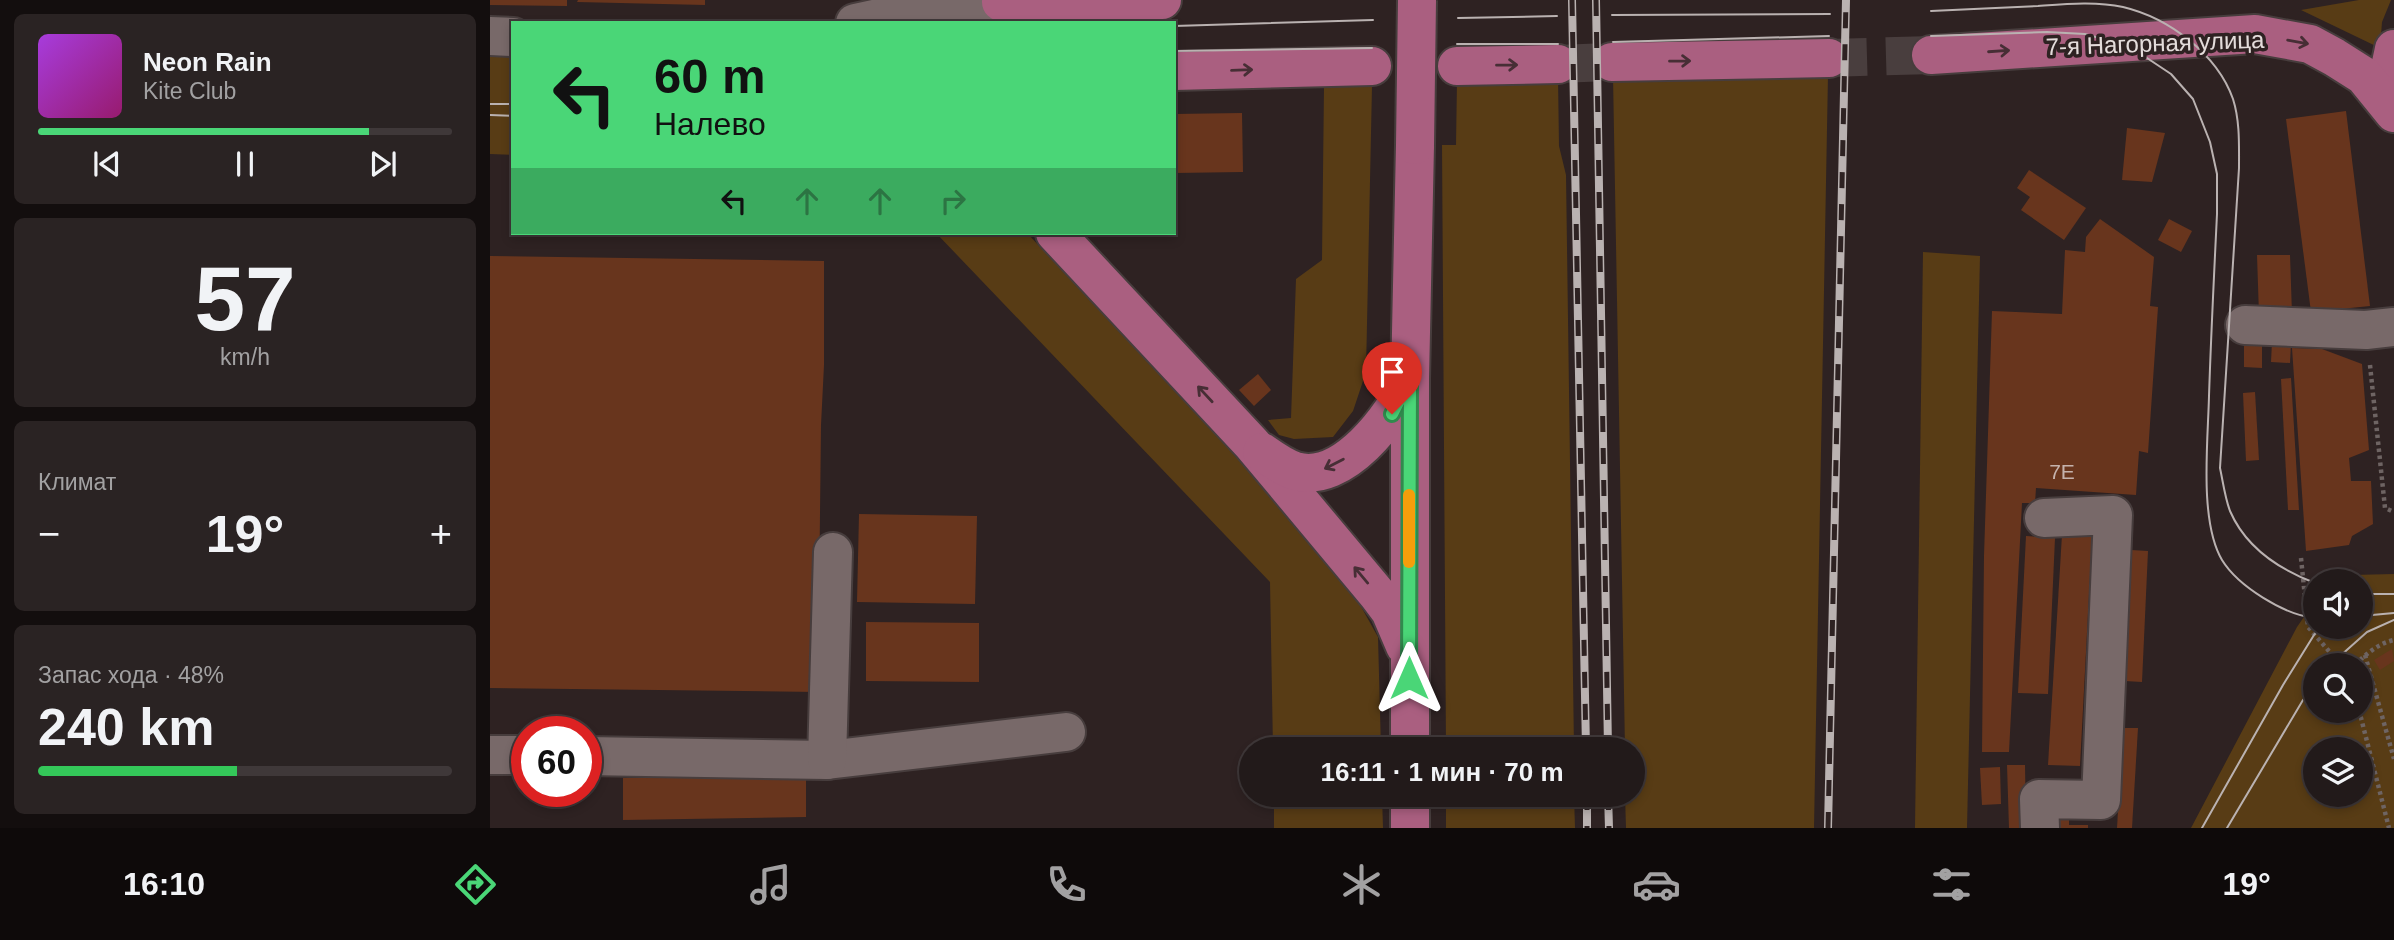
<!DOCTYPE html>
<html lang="ru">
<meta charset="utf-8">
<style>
:root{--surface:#221a1a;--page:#2a2323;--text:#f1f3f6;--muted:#a2a1a2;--line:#3f3839;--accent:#4ad677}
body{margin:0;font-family:Helvetica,sans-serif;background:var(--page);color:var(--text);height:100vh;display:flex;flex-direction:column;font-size:26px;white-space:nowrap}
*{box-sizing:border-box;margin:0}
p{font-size:23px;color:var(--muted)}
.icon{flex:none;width:38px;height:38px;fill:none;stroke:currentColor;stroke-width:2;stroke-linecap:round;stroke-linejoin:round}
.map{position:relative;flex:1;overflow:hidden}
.details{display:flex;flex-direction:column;gap:14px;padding:14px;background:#130e0e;width:490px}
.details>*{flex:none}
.banner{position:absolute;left:21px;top:21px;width:665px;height:214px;border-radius:0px;box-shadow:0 4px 10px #0003,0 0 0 2px var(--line);background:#4ad677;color:#111;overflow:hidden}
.fabs{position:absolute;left:1813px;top:569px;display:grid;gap:14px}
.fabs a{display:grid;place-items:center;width:70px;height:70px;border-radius:50%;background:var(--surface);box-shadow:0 4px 10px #0003,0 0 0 2px var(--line);font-size:35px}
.speed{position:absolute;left:21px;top:716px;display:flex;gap:14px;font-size:35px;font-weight:700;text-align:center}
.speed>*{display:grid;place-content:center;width:91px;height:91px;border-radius:50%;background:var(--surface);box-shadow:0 4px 10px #0003,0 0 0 2px var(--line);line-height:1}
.speed .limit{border:10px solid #d22;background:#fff;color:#111}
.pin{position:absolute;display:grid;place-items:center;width:60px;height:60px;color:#fff;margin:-72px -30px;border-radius:50% 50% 50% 0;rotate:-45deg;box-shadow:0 0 7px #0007}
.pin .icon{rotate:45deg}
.me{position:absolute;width:77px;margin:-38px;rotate:0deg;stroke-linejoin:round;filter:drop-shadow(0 0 5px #0008)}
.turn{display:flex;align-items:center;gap:24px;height:147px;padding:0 28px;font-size:32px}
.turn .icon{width:91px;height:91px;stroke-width:2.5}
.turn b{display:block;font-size:49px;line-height:60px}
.lanes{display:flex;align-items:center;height:66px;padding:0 28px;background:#0003;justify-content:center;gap:35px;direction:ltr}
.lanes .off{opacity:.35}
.big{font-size:52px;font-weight:600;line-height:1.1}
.details .tile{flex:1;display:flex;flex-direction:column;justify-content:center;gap:10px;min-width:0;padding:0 24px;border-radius:10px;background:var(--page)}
.details .dial{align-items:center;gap:0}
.dial b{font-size:91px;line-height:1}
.song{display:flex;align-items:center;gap:21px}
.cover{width:84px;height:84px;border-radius:10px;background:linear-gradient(135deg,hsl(280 70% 55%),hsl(320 70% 35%))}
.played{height:7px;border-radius:4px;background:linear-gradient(90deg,var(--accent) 80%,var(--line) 80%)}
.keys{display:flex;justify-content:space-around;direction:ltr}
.heat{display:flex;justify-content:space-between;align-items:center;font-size:38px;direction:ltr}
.charge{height:10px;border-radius:5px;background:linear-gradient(90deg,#34c759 48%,var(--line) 0)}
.trip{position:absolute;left:749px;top:737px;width:406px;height:70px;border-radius:35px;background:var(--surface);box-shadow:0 4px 10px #0003,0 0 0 2px var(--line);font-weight:600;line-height:70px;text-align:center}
.tab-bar{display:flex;height:112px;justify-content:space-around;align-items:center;background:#0e0a0a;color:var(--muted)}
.tab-bar .icon{width:49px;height:49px}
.tab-bar .selected{color:var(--accent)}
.tab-bar b{font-size:32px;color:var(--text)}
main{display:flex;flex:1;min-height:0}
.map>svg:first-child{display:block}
</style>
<main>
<section class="details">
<div class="tile">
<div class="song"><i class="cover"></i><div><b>Neon Rain</b><p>Kite Club</p></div></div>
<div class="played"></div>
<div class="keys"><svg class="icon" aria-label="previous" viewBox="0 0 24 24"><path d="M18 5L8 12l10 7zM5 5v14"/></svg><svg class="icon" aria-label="pause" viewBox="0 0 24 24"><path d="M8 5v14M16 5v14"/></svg><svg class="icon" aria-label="next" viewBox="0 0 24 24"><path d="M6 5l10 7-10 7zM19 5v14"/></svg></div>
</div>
<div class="tile dial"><b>57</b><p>km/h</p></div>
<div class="tile"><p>Климат</p>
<div class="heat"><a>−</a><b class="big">19°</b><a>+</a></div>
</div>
<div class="tile"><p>Запас хода · 48%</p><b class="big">240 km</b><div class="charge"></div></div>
</section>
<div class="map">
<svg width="1904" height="828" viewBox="0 0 1904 828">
<rect width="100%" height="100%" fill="#2e2222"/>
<g fill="#583c15" fill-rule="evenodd">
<path d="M 1869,0 L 1901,0 L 1892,22 L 1890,48 L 1811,10 Z"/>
<path d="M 0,47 L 23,48 L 23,155 L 0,154 Z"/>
<path d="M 1338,75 L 1324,828 L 1136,828 L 1135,795 L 1143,794 L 1143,749 L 1135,749 L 1123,76 Z"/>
<path d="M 1068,77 L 1069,146 L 1076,175 L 1084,749 L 956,749 L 952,145 L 966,145 L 967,81 Z"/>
<path d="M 882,86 L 876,372 L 863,411 L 843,437 L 804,439 L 789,435 L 778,420 L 801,418 L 806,279 L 832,260 L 834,87 Z"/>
<path d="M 446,233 L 537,233 L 738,447 L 864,594 L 888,637 L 891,749 L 783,749 L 780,582 Z"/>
<path d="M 1433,252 L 1490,256 L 1477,828 L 1425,828 Z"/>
<path d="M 1904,574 L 1904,828 L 1701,828 L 1807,627 L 1825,601 L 1825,626 L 1871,626 L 1871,581 L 1852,581 L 1862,575 ZM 1825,665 L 1871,665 L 1871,710 L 1825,710 ZM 1825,749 L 1871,749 L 1871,794 L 1825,794 Z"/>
<path d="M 784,795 L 892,795 L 893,828 L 784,828 Z"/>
<path d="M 956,795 L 1084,795 L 1085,828 L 956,828 Z"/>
</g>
<g fill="#68351d">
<path d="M 0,0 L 77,0 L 77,6 L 0,5 Z"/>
<path d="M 88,0 L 215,0 L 215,5 L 87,2 Z"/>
<path d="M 1856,111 L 1880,306 L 1821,312 L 1796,119 Z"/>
<path d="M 752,113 L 753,172 L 684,173 L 684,114 Z"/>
<path d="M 1637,128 L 1675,133 L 1662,182 L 1632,180 Z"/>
<path d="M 1539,170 L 1596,208 L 1574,240 L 1531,210 L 1540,197 L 1527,188 Z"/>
<path d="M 1610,219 L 1664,257 L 1660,306 L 1668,307 L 1658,453 L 1649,451 L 1646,495 L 1546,488 L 1545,503 L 1532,503 L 1519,752 L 1492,752 L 1494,556 L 1502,311 L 1572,314 L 1575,250 L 1595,252 L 1596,237 Z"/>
<path d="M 1679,219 L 1702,231 L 1691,252 L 1668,240 Z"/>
<path d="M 1767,255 L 1800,255 L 1802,314 L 1769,315 Z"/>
<path d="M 0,256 L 334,261 L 334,365 L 331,425 L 328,692 L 0,688 Z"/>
<path d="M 1782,342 L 1801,343 L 1800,363 L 1781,362 Z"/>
<path d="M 1754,344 L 1772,345 L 1772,368 L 1754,367 Z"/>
<path d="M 1802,348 L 1832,349 L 1872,364 L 1879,450 L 1859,458 L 1861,481 L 1881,481 L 1883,524 L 1862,536 L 1859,545 L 1816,551 Z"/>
<path d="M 768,374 L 781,390 L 764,406 L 749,390 Z"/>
<path d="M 1801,378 L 1809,510 L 1798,510 L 1791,379 Z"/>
<path d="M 1765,392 L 1769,460 L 1756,461 L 1753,393 Z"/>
<path d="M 369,514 L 487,516 L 485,604 L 367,602 Z"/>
<path d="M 1572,535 L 1602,537 L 1590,766 L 1558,765 Z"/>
<path d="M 1536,536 L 1565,538 L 1558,694 L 1528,693 Z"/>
<path d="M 1641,550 L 1658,551 L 1652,682 L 1635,681 Z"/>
<path d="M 376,622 L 489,623 L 489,682 L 376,681 Z"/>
<path d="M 1902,649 L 1904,661 L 1890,670 L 1884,660 Z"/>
<path d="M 1633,728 L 1648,728 L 1642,828 L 1627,828 Z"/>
<path d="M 1517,765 L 1535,765 L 1536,828 L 1519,828 Z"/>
<path d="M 1510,767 L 1511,804 L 1492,805 L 1490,768 Z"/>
<path d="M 316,776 L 316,817 L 133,820 L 133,778 Z"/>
<path d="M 1559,812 L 1579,812 L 1579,825 L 1598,825 L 1598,828 L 1559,828 Z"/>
</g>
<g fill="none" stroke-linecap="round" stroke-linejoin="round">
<g stroke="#493e3e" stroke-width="38" stroke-dasharray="38 19" stroke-linecap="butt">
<path d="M 1339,58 L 1441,55"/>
<path d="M 1068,64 L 1122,62"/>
</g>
<g stroke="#473d3d" stroke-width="42">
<g id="minor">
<path d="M 365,23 L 459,3 L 511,2"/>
<path d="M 0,36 L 23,37"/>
<path d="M 1755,325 L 1876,330 L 1904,327"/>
<path d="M 0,755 L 37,755"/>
<path d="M 96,756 L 337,760 L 576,732"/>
<path d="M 337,760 L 343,552"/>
<path d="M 1550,828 L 1549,799 L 1611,800 L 1623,515 L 1554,518"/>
</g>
</g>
<g stroke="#473d3d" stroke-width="42">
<g id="major">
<path d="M 511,2 L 672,0"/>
<path d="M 1904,49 L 1901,63 L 1904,98"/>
<path d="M 1441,55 L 1765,34 L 1820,44 L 1844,57 L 1874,76 L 1904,113"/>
<path d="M 1122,62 L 1339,58"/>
<path d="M 967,66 L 1068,64"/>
<path d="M 684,71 L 882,66"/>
<path d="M 565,233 L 762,444 L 888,595 L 900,611 L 915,646"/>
<path d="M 772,452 C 782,459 793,467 805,471 C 853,485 903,417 920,380"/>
<path d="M 920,749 L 920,379 L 925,145"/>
<path d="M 920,794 L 920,828"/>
</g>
</g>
<g stroke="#6e6463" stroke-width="4.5" stroke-dasharray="3.5 3.5" stroke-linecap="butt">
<path d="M 1880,365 L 1895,508 L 1904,512"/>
<path d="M 1811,558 L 1818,627 L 1851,665"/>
<path d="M 1875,655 L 1904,759"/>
<path d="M 1865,665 C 1876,654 1889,643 1904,640"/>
<path d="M 1869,710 L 1899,828"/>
</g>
<use href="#minor" stroke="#786969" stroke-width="38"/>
<use href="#major" stroke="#aa5f80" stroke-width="38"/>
<g stroke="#bab2b1" stroke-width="2">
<path d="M 1441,11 C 1477,9 1512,8 1548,6 C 1575,4 1606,1 1633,7 C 1679,18 1727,54 1743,99 C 1750,121 1749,145 1749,168 L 1730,468 C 1733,482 1735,498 1740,511 C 1756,548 1788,569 1825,583"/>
<path d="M 1122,15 L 1340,14"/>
<path d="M 968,18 L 1067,16"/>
<path d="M 684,26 L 883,20"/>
<path d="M 1441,36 L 1557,32 L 1595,34 L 1623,42 L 1651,54 L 1681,74 L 1703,99 L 1720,142 L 1727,174 L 1727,214 C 1724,275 1721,335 1719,396 C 1718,441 1709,521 1732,560 C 1748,586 1794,615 1825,618"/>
<path d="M 1123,42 L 1339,36"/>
<path d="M 967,44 L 1068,44"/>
<path d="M 684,51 L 882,48"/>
<path d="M 0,104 L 23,104"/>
<path d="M 0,115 L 23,116"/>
<path d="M 1871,594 L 1904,594"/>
<path d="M 1871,616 L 1904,613"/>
<path d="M 1840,665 L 1877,632 L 1904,620"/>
<path d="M 1712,828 L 1793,685 L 1824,635 L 1832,626"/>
<path d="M 1737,828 L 1813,700 L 1825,685"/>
</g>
<g stroke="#bab2b1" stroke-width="8">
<g id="rail">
<path d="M 1082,0 L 1096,749"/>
<path d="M 1106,0 L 1118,749"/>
<path d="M 1097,794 L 1097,828"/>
<path d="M 1118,794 L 1119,828"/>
<path d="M 1338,828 L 1356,0"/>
</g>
</g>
<use href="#rail" stroke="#2e2222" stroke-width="5" stroke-dasharray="16" stroke-linecap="butt"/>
<g stroke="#473d3d" stroke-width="42" stroke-linecap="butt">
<path id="major-bridge" d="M 925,145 L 927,0"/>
</g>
<use href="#major-bridge" stroke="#aa5f80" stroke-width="38"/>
</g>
<defs><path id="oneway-shaft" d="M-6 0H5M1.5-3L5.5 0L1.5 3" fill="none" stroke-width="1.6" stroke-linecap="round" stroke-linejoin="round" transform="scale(1.75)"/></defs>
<g stroke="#472e35">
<use href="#oneway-shaft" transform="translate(1808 42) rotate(10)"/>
<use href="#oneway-shaft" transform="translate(1509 51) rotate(-4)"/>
<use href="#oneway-shaft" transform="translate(1190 61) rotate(-1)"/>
<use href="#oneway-shaft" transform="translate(1017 65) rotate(-1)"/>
<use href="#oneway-shaft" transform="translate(752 70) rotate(-2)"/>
<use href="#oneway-shaft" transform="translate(715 394) rotate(-133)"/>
<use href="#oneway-shaft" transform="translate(844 464) rotate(153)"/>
<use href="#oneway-shaft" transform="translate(871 575) rotate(-130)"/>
</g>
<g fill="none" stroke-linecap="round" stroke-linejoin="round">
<g stroke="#308b4d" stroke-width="18">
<path id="route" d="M 902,414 L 920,379 L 919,678"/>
</g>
<use href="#route" stroke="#4ad677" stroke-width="12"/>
<path stroke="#f59e0b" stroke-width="12" d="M 919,562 L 919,495"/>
</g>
<g text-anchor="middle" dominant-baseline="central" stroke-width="7" stroke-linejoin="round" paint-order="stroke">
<g font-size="21" fill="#c5b2ac">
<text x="1572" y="471">7Е</text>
</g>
<g font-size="24" fill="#e4dcdb" stroke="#2e2222">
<text transform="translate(1665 43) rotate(-2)">7-я Нагорная улица</text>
</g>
</g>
</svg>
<div class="fabs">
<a><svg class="icon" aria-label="sound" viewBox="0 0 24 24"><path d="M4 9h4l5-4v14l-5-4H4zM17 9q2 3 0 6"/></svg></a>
<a><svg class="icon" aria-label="search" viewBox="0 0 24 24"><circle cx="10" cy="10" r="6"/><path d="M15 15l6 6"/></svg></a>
<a><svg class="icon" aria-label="layers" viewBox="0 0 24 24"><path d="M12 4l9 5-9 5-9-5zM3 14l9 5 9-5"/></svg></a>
</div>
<div class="speed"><div class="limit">60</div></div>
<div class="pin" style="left:902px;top:414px;background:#d93025"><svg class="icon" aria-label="arrive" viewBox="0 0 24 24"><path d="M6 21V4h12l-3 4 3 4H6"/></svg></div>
<svg class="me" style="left:919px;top:678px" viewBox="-20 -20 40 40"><path d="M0-17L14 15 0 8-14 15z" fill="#4ad677" stroke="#fff" stroke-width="4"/></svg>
<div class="trip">16:11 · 1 мин · 70 m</div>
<div class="banner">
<div class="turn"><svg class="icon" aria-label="left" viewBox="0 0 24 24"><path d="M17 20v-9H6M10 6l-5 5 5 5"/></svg><div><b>60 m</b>Налево</div></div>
<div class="lanes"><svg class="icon" aria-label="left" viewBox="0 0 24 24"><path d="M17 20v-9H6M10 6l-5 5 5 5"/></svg><svg class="icon off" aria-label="ahead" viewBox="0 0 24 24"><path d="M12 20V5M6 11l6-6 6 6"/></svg><svg class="icon off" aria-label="ahead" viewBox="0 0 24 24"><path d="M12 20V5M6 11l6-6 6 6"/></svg><svg class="icon off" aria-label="right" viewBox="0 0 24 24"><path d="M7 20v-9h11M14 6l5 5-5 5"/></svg></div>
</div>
</div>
</main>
<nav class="tab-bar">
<b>16:10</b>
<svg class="icon selected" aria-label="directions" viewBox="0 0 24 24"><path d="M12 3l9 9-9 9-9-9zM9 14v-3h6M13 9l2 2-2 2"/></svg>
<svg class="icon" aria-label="music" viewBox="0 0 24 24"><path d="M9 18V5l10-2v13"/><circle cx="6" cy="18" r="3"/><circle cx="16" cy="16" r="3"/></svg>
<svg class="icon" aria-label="phone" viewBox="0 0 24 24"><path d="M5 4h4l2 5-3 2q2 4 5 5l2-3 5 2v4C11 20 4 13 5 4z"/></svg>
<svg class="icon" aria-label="climate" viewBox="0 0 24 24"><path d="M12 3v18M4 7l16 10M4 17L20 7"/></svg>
<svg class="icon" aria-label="car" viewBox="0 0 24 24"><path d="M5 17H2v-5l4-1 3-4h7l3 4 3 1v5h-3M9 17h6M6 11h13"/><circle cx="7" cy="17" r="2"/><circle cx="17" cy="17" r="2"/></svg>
<svg class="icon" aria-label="filters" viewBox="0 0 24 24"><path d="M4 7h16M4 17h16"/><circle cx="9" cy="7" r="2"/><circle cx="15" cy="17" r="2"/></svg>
<b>19°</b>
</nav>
